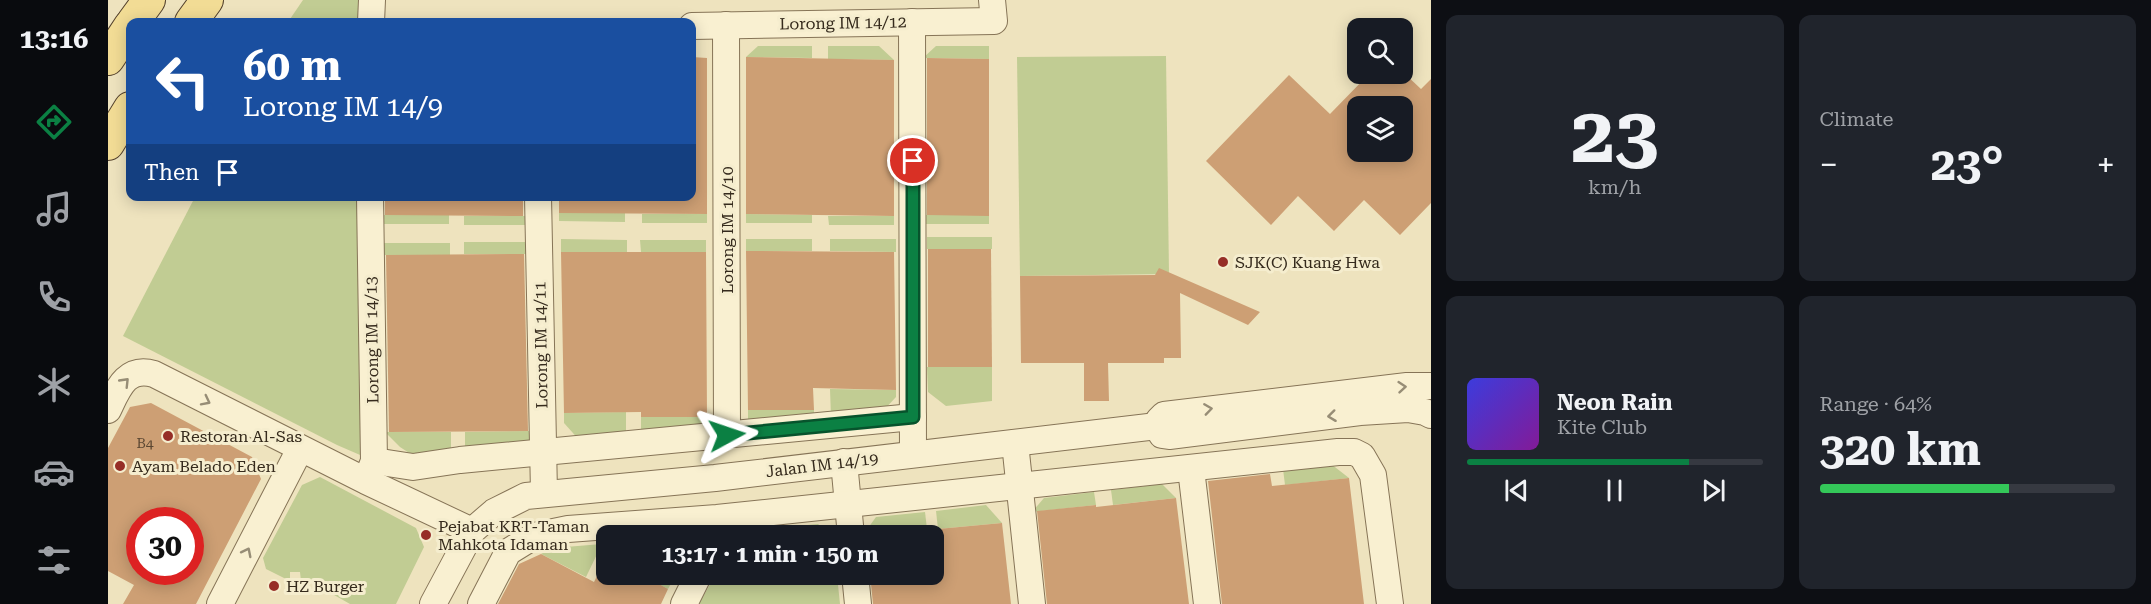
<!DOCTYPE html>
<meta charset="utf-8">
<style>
:root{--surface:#171b24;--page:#20242c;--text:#f1f3f6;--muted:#9ea1a6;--line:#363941;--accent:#0b8043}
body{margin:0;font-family:"Roboto Serif",serif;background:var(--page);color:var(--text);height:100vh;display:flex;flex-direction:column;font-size:22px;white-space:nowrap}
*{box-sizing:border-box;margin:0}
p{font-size:20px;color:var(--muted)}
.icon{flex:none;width:33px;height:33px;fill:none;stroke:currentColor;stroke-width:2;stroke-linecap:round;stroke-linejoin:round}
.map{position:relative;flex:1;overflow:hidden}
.side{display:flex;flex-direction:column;gap:15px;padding:15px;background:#0d0f14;width:720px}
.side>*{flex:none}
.banner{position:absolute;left:18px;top:18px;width:570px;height:183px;border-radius:12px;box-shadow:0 3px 15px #0003;background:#1a4fa0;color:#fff;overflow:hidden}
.buttons{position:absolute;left:1239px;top:18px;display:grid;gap:12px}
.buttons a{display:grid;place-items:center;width:66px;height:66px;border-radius:12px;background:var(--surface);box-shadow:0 3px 15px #0003;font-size:30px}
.speed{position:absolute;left:18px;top:507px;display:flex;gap:12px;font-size:30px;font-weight:700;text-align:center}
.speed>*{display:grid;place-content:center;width:78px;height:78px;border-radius:50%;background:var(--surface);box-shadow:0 3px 15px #0003;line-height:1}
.speed .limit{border:9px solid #d22;background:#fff;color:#111}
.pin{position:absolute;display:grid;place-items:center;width:51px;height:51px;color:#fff;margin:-26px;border:3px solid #fff;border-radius:50%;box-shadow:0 2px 6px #0007}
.me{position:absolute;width:66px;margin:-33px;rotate:85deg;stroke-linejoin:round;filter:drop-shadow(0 0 4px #0008)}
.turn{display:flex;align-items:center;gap:21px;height:126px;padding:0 18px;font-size:27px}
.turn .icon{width:78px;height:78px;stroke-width:2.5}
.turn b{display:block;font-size:42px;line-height:51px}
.then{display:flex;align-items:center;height:57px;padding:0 18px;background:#0003;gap:12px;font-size:22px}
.big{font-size:45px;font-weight:700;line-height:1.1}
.side .widget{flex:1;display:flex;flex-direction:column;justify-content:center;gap:9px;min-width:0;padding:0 21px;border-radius:12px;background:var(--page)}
.side .dial{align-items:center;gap:0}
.dial b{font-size:78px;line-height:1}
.song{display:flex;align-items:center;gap:18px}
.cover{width:72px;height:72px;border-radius:9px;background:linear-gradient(135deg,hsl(240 70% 55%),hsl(290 70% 35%))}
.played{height:6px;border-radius:3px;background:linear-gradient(90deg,var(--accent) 75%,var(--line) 75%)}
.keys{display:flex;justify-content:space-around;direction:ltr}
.heat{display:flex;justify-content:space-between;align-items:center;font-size:33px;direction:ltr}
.charge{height:9px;border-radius:4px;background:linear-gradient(90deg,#34c759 64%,var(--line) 0)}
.side .tiles{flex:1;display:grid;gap:15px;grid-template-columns:repeat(2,1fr)}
.trip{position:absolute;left:488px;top:525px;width:348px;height:60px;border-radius:12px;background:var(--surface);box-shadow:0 3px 15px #0003;font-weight:700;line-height:60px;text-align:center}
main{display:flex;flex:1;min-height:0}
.menu{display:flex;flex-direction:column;width:108px;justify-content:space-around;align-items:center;background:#090b0e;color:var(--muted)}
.menu .icon{width:42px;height:42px}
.menu .on{color:var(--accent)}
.menu b{font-size:27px;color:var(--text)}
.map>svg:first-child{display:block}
</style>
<main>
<nav class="menu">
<b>13:16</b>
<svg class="icon on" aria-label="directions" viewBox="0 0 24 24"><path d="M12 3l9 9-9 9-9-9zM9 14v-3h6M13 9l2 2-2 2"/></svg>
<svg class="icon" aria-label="music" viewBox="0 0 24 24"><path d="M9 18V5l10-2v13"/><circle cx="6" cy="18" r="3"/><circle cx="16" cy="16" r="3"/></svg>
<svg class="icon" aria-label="phone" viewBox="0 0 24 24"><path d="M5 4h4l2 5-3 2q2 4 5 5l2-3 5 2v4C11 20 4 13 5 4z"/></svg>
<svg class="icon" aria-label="climate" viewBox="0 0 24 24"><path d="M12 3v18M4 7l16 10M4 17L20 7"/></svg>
<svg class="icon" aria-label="car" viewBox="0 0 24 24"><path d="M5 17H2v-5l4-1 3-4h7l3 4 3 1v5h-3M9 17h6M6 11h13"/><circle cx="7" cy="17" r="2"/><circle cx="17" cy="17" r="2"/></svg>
<svg class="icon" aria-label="filters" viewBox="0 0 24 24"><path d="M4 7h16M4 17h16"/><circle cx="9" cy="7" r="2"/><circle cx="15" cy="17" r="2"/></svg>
</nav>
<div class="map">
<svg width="1323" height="604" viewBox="0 0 1323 604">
<rect width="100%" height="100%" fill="#eee3be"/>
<g fill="#c1cc93">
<path d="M 195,0 L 264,0 L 263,22 L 180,22 Z"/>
<path d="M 650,46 L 704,46 L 704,58 L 638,57 Z"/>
<path d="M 720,46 L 771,46 L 786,60 L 720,59 Z"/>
<path d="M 828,46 L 881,46 L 881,59 L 815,58 Z"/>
<path d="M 1058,56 L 1061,274 L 912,276 L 909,57 Z"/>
<path d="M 87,197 L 262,197 L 266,461 L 229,445 L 15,336 Z"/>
<path d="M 451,213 L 517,213 L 517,222 L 451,221 Z"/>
<rect x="534" y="214" width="65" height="9"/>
<path d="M 638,214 L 704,215 L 704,223 L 638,223 Z"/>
<rect x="275" y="215" width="66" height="9"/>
<rect x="815" y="215" width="66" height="9"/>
<rect x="356" y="216" width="66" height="9"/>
<path d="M 720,216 L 786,216 L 786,225 L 721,225 Z"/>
<rect x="819" y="237" width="65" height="12"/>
<path d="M 453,239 L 519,240 L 519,252 L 453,252 Z"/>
<rect x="638" y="239" width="66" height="12"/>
<path d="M 722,239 L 788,239 L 788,252 L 722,251 Z"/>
<path d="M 532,240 L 598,240 L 598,252 L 533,252 Z"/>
<rect x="356" y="242" width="66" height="12"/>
<rect x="276" y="243" width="66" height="12"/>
<path d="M 819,367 L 884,367 L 884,401 L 838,406 L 820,392 Z"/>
<path d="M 722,389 L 788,390 L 788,397 L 774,412 L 723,417 Z"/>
<path d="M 640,410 L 706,410 L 706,419 L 640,425 Z"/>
<path d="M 518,412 L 518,437 L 473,442 L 456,423 L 456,413 Z"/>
<path d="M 533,417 L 599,417 L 599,429 L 533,436 Z"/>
<path d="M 422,431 L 423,440 L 357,453 L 357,432 Z"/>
<path d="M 277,432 L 343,432 L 343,454 L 309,458 L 292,447 Z"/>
<path d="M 1223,464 L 1241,478 L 1177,485 L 1175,469 Z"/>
<path d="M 212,477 L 308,528 L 316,547 L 288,604 L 242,604 L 212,587 L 206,588 L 204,580 L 193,581 L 192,572 L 182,572 L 182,581 L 158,569 L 155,558 L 194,485 Z"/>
<path d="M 1054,484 L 1068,498 L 1005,505 L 1003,490 Z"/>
<path d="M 986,492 L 988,505 L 924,512 L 936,498 Z"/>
<path d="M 878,505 L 894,523 L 830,529 L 828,511 Z"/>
<path d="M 817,512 L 819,529 L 755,535 L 768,517 Z"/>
<path d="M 710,524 L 723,535 L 638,535 L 655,529 Z"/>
<path d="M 494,544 L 478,577 L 433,554 L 445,548 Z"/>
<path d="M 533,575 L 568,575 L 560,589 Z"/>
<path d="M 607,575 L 729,575 L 732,604 L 591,604 Z"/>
</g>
<g fill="#cd9f74" fill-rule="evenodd">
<path d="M 584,57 L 599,58 L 599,214 L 451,213 L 451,196 L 584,196 Z"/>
<path d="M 638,57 L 786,60 L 786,216 L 638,214 Z"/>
<path d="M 819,58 L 881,59 L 881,216 L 819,215 Z"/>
<path d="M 1261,74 L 1297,74 L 1313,89 L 1323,79 L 1323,203 L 1292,235 L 1256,200 L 1226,231 L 1190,196 L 1163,225 L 1098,161 L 1181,75 L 1222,114 ZM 1250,106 L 1294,106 L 1294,152 L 1250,152 Z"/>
<path d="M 277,196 L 415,196 L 415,216 L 277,215 Z"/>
<path d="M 820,249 L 883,249 L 884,367 L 820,367 Z"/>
<path d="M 638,251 L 786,252 L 788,390 L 705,388 L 706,410 L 640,410 Z"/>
<path d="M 453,252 L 598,252 L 599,417 L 533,417 L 533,412 L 456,413 Z"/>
<path d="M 416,254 L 420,431 L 281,432 L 278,255 Z"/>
<path d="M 1051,268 L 1152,312 L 1140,325 L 1072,293 L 1073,358 L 1056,358 L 1056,363 L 1000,363 L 1001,401 L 976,401 L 976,363 L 913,363 L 912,276 L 1047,275 Z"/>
<path d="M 43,403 L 144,457 L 153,479 L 88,604 L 15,604 L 26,585 L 0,571 L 0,448 L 22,407 ZM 32,520 L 82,520 L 82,572 L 32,572 Z"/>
<path d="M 1162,474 L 1164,486 L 1241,478 L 1256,604 L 1114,604 L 1100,481 Z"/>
<path d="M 1068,498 L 1081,604 L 939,604 L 929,511 L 988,505 L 988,507 Z"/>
<path d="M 894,523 L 903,604 L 765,604 L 762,574 L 834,574 L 830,529 Z"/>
<path d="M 433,554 L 486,582 L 490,574 L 533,574 L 560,589 L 553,604 L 390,604 L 411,564 Z"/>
</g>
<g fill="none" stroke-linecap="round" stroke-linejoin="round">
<g stroke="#867457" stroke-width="28">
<g id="minor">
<path d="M 263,22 L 264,0"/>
<path d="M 804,22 L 805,454"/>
<path d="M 618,25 L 619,435"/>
<path d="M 584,26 L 886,21 L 884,0"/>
<path d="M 430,196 L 436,493"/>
<path d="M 0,410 C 10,389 18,366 46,374 L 258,481 L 364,531"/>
<path d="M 1049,426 L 1051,420 L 1056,415 L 1299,386 L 1323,386"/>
<path d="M 1049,426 L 1054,435 L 1061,436 L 1252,412 L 1300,409 L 1317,412 L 1323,415"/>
<path d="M 907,443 L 924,604"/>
<path d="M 266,461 L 305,467 L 352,460 L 805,417"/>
<path d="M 736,462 L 743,536"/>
<path d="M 1083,469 L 1099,604"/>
<path d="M 260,476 L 266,461 L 262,196"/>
<path d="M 747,574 L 750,604"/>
<path d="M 112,604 L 192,449"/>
<path d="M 325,604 L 364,531 L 386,512 L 418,496 L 607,478 L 1049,426"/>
<path d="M 373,604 L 400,552 L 426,536 L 460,529 L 609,518 L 1230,452 L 1246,452 L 1254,456 L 1265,475 L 1282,604"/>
<path d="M 576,604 L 591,574"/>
</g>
</g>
<g stroke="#54412c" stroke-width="34">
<g id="major">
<path d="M 25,22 L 41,0"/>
<path d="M 83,22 L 99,0"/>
<path d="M 0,59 L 22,26"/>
<path d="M 0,144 L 22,108"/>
</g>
</g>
<use href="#minor" stroke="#f9f0d1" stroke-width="26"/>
<use href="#major" stroke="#f2dc95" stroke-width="32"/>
</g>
<defs><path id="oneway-chevron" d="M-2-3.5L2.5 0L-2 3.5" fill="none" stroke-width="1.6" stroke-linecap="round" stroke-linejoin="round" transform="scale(1.5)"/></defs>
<g stroke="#978d76">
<use href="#oneway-chevron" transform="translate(17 382) rotate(-46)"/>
<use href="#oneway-chevron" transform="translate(1294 387) rotate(-5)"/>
<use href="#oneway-chevron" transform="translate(98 401) rotate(27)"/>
<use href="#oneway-chevron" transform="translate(1100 409) rotate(-8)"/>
<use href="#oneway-chevron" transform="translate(1224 416) rotate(173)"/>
<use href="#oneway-chevron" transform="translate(139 552) rotate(-63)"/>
</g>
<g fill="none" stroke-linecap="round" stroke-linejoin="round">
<g stroke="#07532c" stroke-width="15">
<path id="route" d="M 619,435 L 805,417 L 805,161"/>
</g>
<use href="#route" stroke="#0b8043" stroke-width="10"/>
</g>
<g fill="#962e27" stroke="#f5edce" stroke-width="2">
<circle cx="1115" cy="262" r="6"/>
<circle cx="60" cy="436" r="6"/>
<circle cx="12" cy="466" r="6"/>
<circle cx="318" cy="535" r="6"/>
<circle cx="166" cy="586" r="6"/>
</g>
<g text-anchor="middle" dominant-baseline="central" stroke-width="6" stroke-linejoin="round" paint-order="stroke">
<g font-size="14" fill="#5b4732">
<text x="37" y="443">B4</text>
</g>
<g font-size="16" fill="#352a1c" stroke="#f5edce">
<text transform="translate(735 23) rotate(-1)">Lorong IM 14/12</text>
<text transform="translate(619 230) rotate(-90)">Lorong IM 14/10</text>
<text transform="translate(264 340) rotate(-91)">Lorong IM 14/13</text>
<text transform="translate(433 345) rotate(-91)">Lorong IM 14/11</text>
<text transform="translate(714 465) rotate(-7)">Jalan IM 14/19</text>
</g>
<g font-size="16" fill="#352a1c" stroke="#f5edce" text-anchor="start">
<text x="1127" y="262">SJK(C) Kuang Hwa</text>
<text x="72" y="436">Restoran Al-Sas</text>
<text x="24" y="466">Ayam Belado Eden</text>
<text x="330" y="526">Pejabat KRT-Taman<tspan x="330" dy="18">Mahkota Idaman</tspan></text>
<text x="178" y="586">HZ Burger</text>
</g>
</g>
</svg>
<div class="buttons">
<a><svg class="icon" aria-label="search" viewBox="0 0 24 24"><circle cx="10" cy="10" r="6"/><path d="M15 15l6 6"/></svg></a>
<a><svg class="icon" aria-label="layers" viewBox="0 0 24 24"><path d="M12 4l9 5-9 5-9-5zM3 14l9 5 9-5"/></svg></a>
</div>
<div class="speed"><div class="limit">30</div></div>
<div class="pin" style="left:805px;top:161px;background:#d93025"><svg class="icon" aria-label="arrive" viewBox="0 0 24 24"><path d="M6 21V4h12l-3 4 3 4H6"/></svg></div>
<svg class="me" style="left:619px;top:435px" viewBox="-20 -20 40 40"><path d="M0-17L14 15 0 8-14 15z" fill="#0b8043" stroke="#fff" stroke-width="4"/></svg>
<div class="trip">13:17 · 1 min · 150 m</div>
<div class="banner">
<div class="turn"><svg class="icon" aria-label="left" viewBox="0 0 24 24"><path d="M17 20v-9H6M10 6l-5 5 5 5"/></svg><div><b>60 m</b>Lorong IM 14/9</div></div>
<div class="then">Then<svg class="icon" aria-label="arrive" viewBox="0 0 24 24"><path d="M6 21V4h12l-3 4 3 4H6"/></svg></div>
</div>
</div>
<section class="side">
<div class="tiles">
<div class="widget dial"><b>23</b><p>km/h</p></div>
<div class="widget"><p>Climate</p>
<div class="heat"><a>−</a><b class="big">23°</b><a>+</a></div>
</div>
<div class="widget">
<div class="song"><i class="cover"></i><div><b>Neon Rain</b><p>Kite Club</p></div></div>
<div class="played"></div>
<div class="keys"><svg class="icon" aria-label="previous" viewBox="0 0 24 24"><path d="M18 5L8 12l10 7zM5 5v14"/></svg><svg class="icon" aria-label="pause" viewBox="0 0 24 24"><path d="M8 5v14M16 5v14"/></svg><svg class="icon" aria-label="next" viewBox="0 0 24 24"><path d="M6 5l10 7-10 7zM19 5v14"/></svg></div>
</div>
<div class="widget"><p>Range · 64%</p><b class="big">320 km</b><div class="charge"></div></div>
</div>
</section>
</main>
